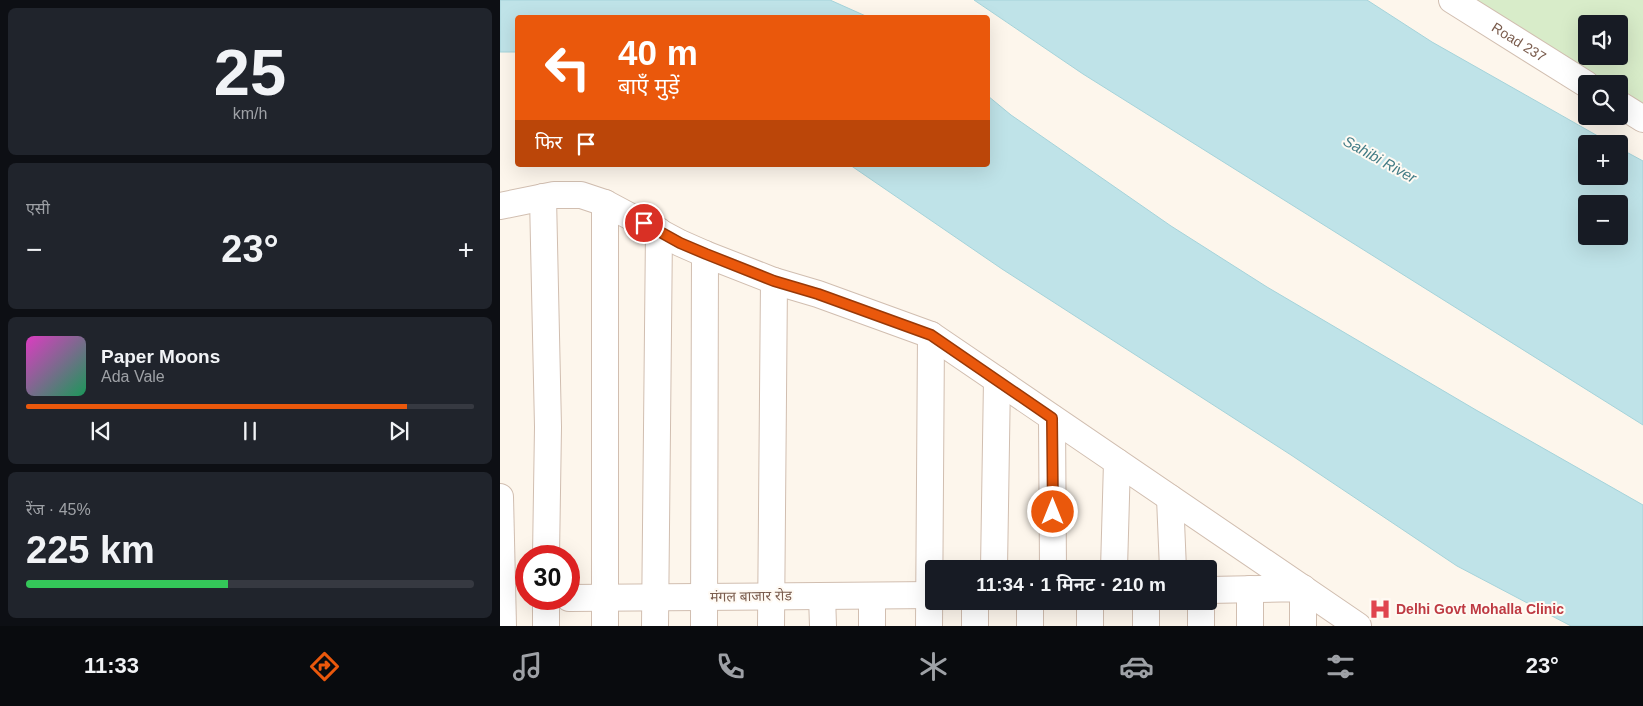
<!DOCTYPE html>
<html lang="hi">
<meta charset="utf-8">
<style>
:root{--surface:#171b24;--page:#20242c;--text:#f1f3f6;--muted:#9ea1a6;--line:#363941;--accent:#ea580c}
body{margin:0;font-family:Arial,"Noto Sans Devanagari",sans-serif;background:var(--page);color:var(--text);height:100vh;display:flex;flex-direction:column;font-size:19px;white-space:nowrap}
*{box-sizing:border-box;margin:0}
p{font-size:16px;color:var(--muted)}
.icon{flex:none;width:28px;height:28px;fill:none;stroke:currentColor;stroke-width:2;stroke-linecap:round;stroke-linejoin:round}
.map{position:relative;flex:1;overflow:hidden}
.sheet{display:flex;flex-direction:column;gap:8px;padding:8px;background:#0d0f14;width:500px}
.sheet>*{flex:none}
.hud{position:absolute;left:15px;top:15px;width:475px;height:152px;border-radius:5px;box-shadow:0 5px 20px #0002;background:#ea580c;color:#fff;overflow:hidden}
.tools{position:absolute;left:1078px;top:15px;display:grid;gap:10px}
.tools a{display:grid;place-items:center;width:50px;height:50px;border-radius:5px;background:var(--surface);box-shadow:0 5px 20px #0002;font-size:25px}
.speed{position:absolute;left:15px;top:545px;display:flex;gap:10px;font-size:25px;font-weight:700;text-align:center}
.speed>*{display:grid;place-content:center;width:65px;height:65px;border-radius:50%;background:var(--surface);box-shadow:0 5px 20px #0002;line-height:1}
.speed .limit{border:8px solid #d22;background:#fff;color:#111}
.pin{position:absolute;display:grid;place-items:center;width:42px;height:42px;color:#fff;margin:-21px;border:2px solid #fff;border-radius:50%;box-shadow:0 1px 5px #0007}
.me{position:absolute;width:55px;margin:-28px;rotate:0deg;stroke-linejoin:round;filter:drop-shadow(0 0 4px #0008)}
.turn{display:flex;align-items:center;gap:18px;height:105px;padding:0 20px;font-size:22px}
.turn .icon{width:65px;height:65px;stroke-width:2.5}
.turn b{display:block;font-size:35px;line-height:42px}
.then{display:flex;align-items:center;height:48px;padding:0 20px;background:#0003;gap:10px;font-size:19px}
.big{font-size:38px;font-weight:600;line-height:1.1}
.sheet .tile{flex:1;display:flex;flex-direction:column;justify-content:center;gap:8px;min-width:0;padding:0 18px;border-radius:8px;background:var(--page)}
.sheet .dial{align-items:center;gap:0}
.dial b{font-size:65px;line-height:1}
.song{display:flex;align-items:center;gap:15px}
.cover{width:60px;height:60px;border-radius:8px;background:linear-gradient(135deg,hsl(310 70% 55%),hsl(150 70% 35%))}
.played{height:5px;border-radius:2px;background:linear-gradient(90deg,var(--accent) 85%,var(--line) 85%)}
.keys{display:flex;justify-content:space-around;direction:ltr}
.heat{display:flex;justify-content:space-between;align-items:center;font-size:28px;direction:ltr}
.charge{height:8px;border-radius:4px;background:linear-gradient(90deg,#34c759 45%,var(--line) 0)}
.trip{position:absolute;left:425px;top:560px;width:292px;height:50px;border-radius:5px;background:var(--surface);box-shadow:0 5px 20px #0002;font-weight:600;line-height:50px;text-align:center}
.menu{display:flex;height:80px;justify-content:space-around;align-items:center;background:#090b0e;color:var(--muted)}
.menu .icon{width:35px;height:35px}
.menu .current{color:var(--accent)}
.menu b{font-size:22px;color:var(--text)}
main{display:flex;flex:1;min-height:0}
.map>svg:first-child{display:block}
</style>
<main>
<section class="sheet">
<div class="tile dial"><b>25</b><p>km/h</p></div>
<div class="tile"><p>एसी</p>
<div class="heat"><a>−</a><b class="big">23°</b><a>+</a></div>
</div>
<div class="tile">
<div class="song"><i class="cover"></i><div><b>Paper Moons</b><p>Ada Vale</p></div></div>
<div class="played"></div>
<div class="keys"><svg class="icon" aria-label="previous" viewBox="0 0 24 24"><path d="M18 5L8 12l10 7zM5 5v14"/></svg><svg class="icon" aria-label="pause" viewBox="0 0 24 24"><path d="M8 5v14M16 5v14"/></svg><svg class="icon" aria-label="next" viewBox="0 0 24 24"><path d="M6 5l10 7-10 7zM19 5v14"/></svg></div>
</div>
<div class="tile"><p>रेंज · 45%</p><b class="big">225 km</b><div class="charge"></div></div>
</section>
<div class="map">
<svg width="1143" height="626" viewBox="0 0 1143 626">
<rect width="100%" height="100%" fill="#fdf6ec"/>
<path fill="#d8ecc9" fill-rule="evenodd" d="M 974,0 L 1143,0 L 1143,105 L 1119,90 L 1119,84 L 1108,84 ZM 1086,24 L 1119,24 L 1119,56 L 1086,56 Z"/>
<g fill="#bfe3e8" stroke="#a5d3da" fill-rule="evenodd">
<path d="M 0,0 L 330,0 L 368,17 L 18,18 L 17,52 L 0,52 Z"/>
<path d="M 474,0 L 867,0 L 932,42 L 1112,144 L 1086,144 L 1086,176 L 1119,176 L 1119,148 L 1143,161 L 1143,425 L 583,74 ZM 1086,204 L 1119,204 L 1119,236 L 1086,236 Z"/>
<path d="M 488,96 L 511,115 L 671,226 L 767,287 L 976,410 L 1143,505 L 1143,626 L 1071,626 L 957,566 L 791,455 L 502,269 L 350,165 L 488,165 Z"/>
</g>
<g fill="none" stroke-linecap="round" stroke-linejoin="round">
<g stroke="#d1beb0" stroke-width="28">
<g id="minor">
<path id="s1" d="M 952,0 L 1086,84"/>
<path d="M 1119,104 L 1143,119"/>
<path d="M 43,197 L 48,427 L 46,556"/>
<path d="M 105,203 L 105,626"/>
<path d="M 0,206 L 54,195 L 81,195 L 105,203 L 180,243 L 205,254 L 274,281 L 318,294 L 431,335 L 858,626"/>
<path d="M 552,418 L 553,569"/>
<path d="M 0,497 L 3,626"/>
<path d="M 670,498 L 673,569"/>
<path d="M 494,569 L 497,380"/>
<path d="M 614,569 L 617,462"/>
<path d="M 750,589 L 750,626"/>
<path d="M 709,590 L 803,588 L 803,626"/>
<path d="M 322,596 L 323,626"/>
<path d="M 372,596 L 372,626"/>
<path d="M 69,598 L 434,595"/>
<path d="M 46,599 L 46,626"/>
<path d="M 475,601 L 475,626"/>
<path d="M 530,601 L 530,626"/>
<path d="M 701,601 L 701,626"/>
<path d="M 155,626 L 159,231"/>
<path d="M 204,626 L 205,254"/>
<path d="M 271,626 L 274,281"/>
<path d="M 429,626 L 431,335"/>
<path d="M 590,626 L 590,601"/>
<path d="M 646,626 L 646,601"/>
</g>
</g>
<use href="#minor" stroke="#fff" stroke-width="26"/>
</g>
<g fill="none" stroke-linecap="round" stroke-linejoin="round">
<g stroke="#983908" stroke-width="12">
<path id="route" d="M 144,223 L 180,243 L 206,254 L 274,281 L 318,294 L 431,335 L 552,418 L 553,512"/>
</g>
<use href="#route" stroke="#ea580c" stroke-width="9"/>
</g>
<defs>
<g id="hospital-bare" transform="scale(1.725)"><path d="M-5-5h3v3.5h4V-5h3V5h-3V1.5h-4V5h-3Z" fill="#e0444e" stroke="#fffaf3" stroke-width="2.5" paint-order="stroke"/></g>
</defs>
<g fill-rule="evenodd">
<use href="#hospital-bare" x="880" y="609"/>
</g>
<g text-anchor="middle" dominant-baseline="central" stroke-width="4" stroke-linejoin="round" paint-order="stroke">
<g font-size="14" fill="#7a5c4d" stroke="#fffaf3">
<text stroke="none"><textPath href="#s1" startOffset="79">Road 237</textPath></text>
<text transform="translate(251 596) rotate(-1)">मंगल बाजार रोड</text>
</g>
<g font-size="14" font-weight="bold" fill="#be3a42" stroke="#fffaf3" text-anchor="start">
<text x="896" y="609">Delhi Govt Mohalla Clinic</text>
</g>
<g font-size="15" font-style="italic" fill="#437c86" stroke="#fffaf3">
<text transform="translate(880 159) rotate(29)">Sahibi River</text>
</g>
</g>
</svg>
<div class="tools">
<a><svg class="icon" aria-label="sound" viewBox="0 0 24 24"><path d="M4 9h4l5-4v14l-5-4H4zM17 9q2 3 0 6"/></svg></a>
<a><svg class="icon" aria-label="search" viewBox="0 0 24 24"><circle cx="10" cy="10" r="6"/><path d="M15 15l6 6"/></svg></a>
<a>+</a>
<a>−</a>
</div>
<div class="speed"><div class="limit">30</div></div>
<div class="pin" style="left:144px;top:223px;background:#d93025"><svg class="icon" aria-label="arrive" viewBox="0 0 24 24"><path d="M6 21V4h12l-3 4 3 4H6"/></svg></div>
<svg class="me" style="left:553px;top:512px" viewBox="-20 -20 40 40"><circle r="17" fill="#ea580c" stroke="#fff" stroke-width="3"/><path d="M0-11L8 9 0 5-8 9z" fill="#fff"/></svg>
<div class="trip">11:34 · 1 मिनट · 210 m</div>
<div class="hud">
<div class="turn"><svg class="icon" aria-label="left" viewBox="0 0 24 24"><path d="M17 20v-9H6M10 6l-5 5 5 5"/></svg><div><b>40 m</b>बाएँ मुड़ें</div></div>
<div class="then">फिर<svg class="icon" aria-label="arrive" viewBox="0 0 24 24"><path d="M6 21V4h12l-3 4 3 4H6"/></svg></div>
</div>
</div>
</main>
<nav class="menu">
<b>11:33</b>
<svg class="icon current" aria-label="directions" viewBox="0 0 24 24"><path d="M12 3l9 9-9 9-9-9zM9 14v-3h6M13 9l2 2-2 2"/></svg>
<svg class="icon" aria-label="music" viewBox="0 0 24 24"><path d="M9 18V5l10-2v13"/><circle cx="6" cy="18" r="3"/><circle cx="16" cy="16" r="3"/></svg>
<svg class="icon" aria-label="phone" viewBox="0 0 24 24"><path d="M5 4h4l2 5-3 2q2 4 5 5l2-3 5 2v4C11 20 4 13 5 4z"/></svg>
<svg class="icon" aria-label="climate" viewBox="0 0 24 24"><path d="M12 3v18M4 7l16 10M4 17L20 7"/></svg>
<svg class="icon" aria-label="car" viewBox="0 0 24 24"><path d="M5 17H2v-5l4-1 3-4h7l3 4 3 1v5h-3M9 17h6M6 11h13"/><circle cx="7" cy="17" r="2"/><circle cx="17" cy="17" r="2"/></svg>
<svg class="icon" aria-label="filters" viewBox="0 0 24 24"><path d="M4 7h16M4 17h16"/><circle cx="9" cy="7" r="2"/><circle cx="15" cy="17" r="2"/></svg>
<b>23°</b>
</nav>
